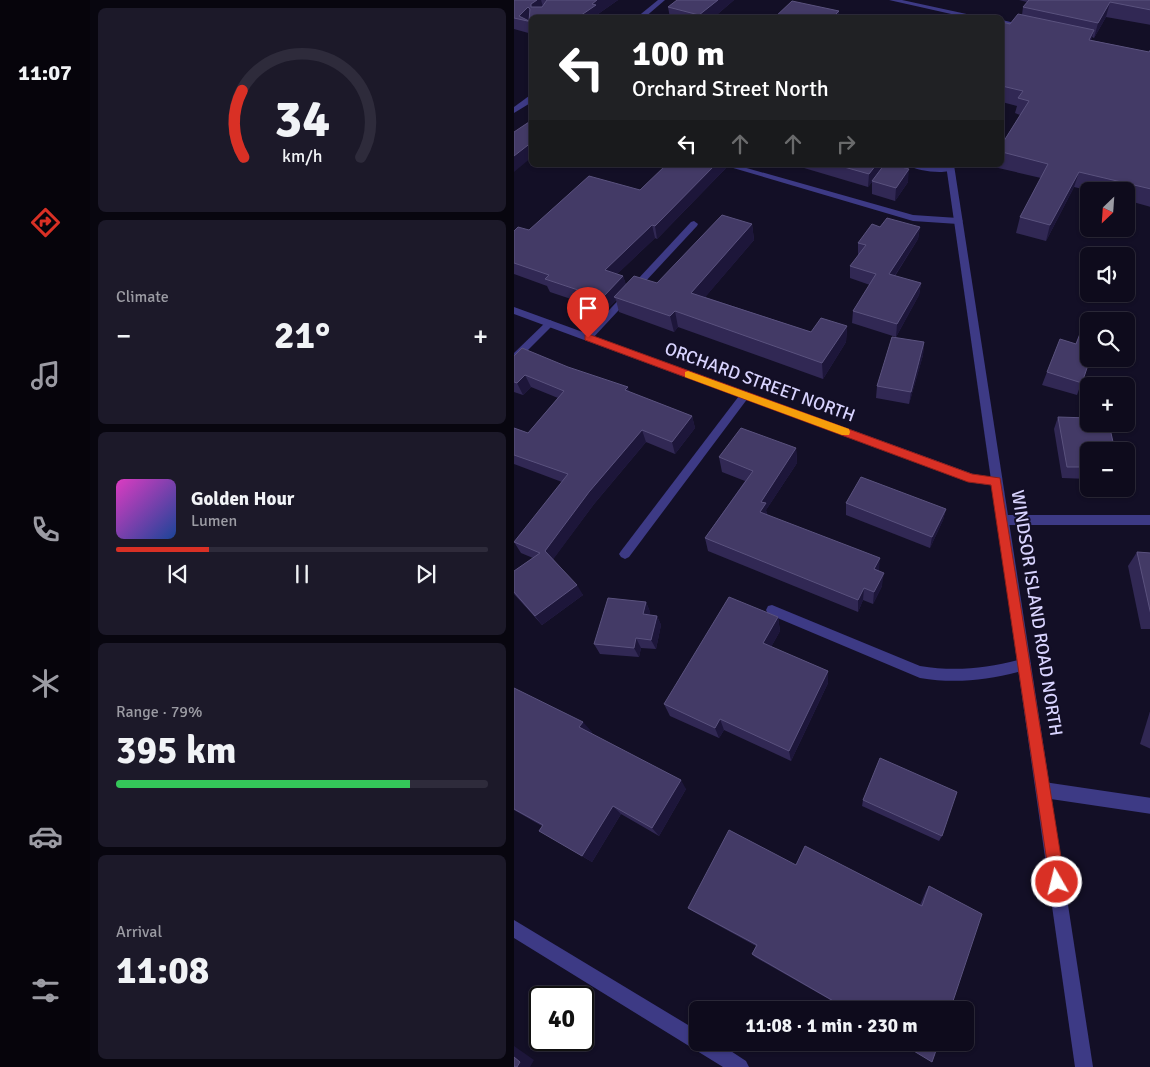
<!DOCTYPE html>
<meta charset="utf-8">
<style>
:root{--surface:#0e0b1c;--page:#1c1929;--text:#f1f3f6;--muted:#9b9ba3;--line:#2e2b3b;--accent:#d93025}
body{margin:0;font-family:Signika,sans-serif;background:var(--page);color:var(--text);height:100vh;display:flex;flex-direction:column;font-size:19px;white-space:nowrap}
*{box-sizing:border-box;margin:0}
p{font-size:16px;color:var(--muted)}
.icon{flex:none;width:28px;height:28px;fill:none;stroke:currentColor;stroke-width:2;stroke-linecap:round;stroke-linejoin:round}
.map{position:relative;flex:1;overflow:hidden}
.side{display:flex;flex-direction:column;gap:8px;padding:8px;background:#08060f;width:424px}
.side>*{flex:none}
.top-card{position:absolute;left:15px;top:15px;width:475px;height:152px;border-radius:8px;box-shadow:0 1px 4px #0004,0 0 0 1px var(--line);background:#202124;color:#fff;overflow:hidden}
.needle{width:32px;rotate:205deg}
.fabs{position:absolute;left:566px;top:182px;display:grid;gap:10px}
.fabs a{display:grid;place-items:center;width:55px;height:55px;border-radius:8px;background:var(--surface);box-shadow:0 1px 4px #0004,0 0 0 1px var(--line);font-size:25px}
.speed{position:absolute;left:15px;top:986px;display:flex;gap:10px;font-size:25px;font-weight:700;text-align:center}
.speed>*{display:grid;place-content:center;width:65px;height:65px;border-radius:50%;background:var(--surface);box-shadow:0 1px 4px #0004,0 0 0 1px var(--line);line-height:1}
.speed .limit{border:2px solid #111;border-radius:8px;background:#fff;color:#111}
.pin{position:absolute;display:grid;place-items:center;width:42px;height:42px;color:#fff;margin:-51px -21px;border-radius:50% 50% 50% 0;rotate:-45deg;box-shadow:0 0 5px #0007}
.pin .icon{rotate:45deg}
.me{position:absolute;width:55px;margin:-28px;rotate:352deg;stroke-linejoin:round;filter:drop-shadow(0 0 4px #0008)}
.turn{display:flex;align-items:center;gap:18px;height:105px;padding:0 20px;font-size:22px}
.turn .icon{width:65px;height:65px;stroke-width:2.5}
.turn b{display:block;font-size:35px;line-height:42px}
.lanes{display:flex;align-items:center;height:48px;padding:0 20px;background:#0003;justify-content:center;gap:25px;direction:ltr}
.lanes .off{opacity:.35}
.big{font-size:38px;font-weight:700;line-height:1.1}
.side .tile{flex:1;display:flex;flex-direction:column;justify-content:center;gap:8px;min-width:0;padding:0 18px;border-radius:8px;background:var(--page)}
.side .dial{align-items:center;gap:0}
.dial svg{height:130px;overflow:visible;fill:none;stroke:var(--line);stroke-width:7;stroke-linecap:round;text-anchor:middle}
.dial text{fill:var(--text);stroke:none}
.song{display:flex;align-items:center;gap:15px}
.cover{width:60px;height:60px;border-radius:8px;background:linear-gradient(135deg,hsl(310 70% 55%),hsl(220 70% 35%))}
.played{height:5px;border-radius:2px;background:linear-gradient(90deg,var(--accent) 25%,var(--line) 25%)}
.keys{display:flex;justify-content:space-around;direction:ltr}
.heat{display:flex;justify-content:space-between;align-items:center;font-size:28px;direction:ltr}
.charge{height:8px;border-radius:4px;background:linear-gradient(90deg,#34c759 79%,var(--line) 0)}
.trip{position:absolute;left:175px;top:1001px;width:285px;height:50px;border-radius:8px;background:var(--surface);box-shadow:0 1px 4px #0004,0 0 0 1px var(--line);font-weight:700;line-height:50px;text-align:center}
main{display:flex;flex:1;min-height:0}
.tabs{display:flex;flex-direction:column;width:90px;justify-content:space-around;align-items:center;background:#06040b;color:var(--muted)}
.tabs .icon{width:35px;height:35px}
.tabs .selected{color:var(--accent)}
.tabs b{font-size:22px;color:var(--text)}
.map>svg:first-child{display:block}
</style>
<main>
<nav class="tabs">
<b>11:07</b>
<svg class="icon selected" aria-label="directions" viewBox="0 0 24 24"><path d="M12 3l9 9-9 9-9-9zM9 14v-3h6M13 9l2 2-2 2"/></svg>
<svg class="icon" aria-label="music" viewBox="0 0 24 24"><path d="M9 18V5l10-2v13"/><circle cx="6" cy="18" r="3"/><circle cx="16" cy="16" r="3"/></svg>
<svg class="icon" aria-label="phone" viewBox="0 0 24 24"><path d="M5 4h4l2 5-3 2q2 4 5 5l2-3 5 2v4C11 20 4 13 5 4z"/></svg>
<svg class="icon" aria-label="climate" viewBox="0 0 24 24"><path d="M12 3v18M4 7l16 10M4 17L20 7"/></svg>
<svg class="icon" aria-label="car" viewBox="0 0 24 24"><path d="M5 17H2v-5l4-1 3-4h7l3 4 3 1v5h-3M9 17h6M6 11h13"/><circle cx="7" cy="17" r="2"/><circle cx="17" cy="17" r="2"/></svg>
<svg class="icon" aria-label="filters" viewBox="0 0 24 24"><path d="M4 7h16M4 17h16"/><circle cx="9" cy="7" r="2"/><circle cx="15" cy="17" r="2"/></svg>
</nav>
<section class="side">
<div class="tile dial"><svg viewBox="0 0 100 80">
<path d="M14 69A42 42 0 1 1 86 69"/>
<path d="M14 69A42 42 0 0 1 13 28" stroke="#d93025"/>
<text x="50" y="56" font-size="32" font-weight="700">34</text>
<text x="50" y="72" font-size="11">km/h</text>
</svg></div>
<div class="tile"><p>Climate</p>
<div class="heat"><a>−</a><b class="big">21°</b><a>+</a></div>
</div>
<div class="tile">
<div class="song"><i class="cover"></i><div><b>Golden Hour</b><p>Lumen</p></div></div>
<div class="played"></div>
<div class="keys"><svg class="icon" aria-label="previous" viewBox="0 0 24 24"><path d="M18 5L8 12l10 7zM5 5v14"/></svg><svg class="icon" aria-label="pause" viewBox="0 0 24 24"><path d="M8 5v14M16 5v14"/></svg><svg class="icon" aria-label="next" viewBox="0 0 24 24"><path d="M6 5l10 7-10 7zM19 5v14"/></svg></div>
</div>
<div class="tile"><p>Range · 79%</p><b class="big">395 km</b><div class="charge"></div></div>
<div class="tile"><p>Arrival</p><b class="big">11:08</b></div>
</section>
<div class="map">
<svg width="637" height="1067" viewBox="0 0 637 1067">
<rect width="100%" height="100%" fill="#130f26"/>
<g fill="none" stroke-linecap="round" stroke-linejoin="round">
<g fill="#3d3a85" fill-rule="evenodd">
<path d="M 180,221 L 184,224 L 183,226 L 77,340 L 71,340 L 71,336 L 177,222 Z"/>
<path d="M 36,320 L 41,323 L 3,361 L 0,362 L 0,353 L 33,321 Z"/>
<path d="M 231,391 L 234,392 L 236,395 L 234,398 L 115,557 L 111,559 L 107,557 L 105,554 L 107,551 L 228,392 Z"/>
<path d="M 258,605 L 406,666 C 443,672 476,668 511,658 L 515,660 L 517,664 L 515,668 L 511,670 C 476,680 442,684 406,678 L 254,614 L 252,610 L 254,606 Z"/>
</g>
<g fill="#3d3a85" fill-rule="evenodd">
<path d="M 144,0 L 151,0 L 130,18 L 122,18 Z"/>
<path d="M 15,96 L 18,96 L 18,102 L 0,113 L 0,107 Z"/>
<path d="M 209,165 L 222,165 L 399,215 L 444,218 L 449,221 L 444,224 L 399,221 Z"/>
<path d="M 394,165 L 436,166 L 440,169 C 432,175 402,171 394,165 Z"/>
<path d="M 0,307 L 459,474 L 486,478 L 488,481 L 486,484 L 482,486 L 454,482 L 0,314 Z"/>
<path d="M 489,515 L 637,515 L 637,525 L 489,525 L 485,524 L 483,520 L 485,516 Z"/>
<path d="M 530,782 L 637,798 L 637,814 L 530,798 L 525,795 L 522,790 L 525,785 Z"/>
<path d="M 0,920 L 184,1031 L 184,1042 L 203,1042 L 232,1061 L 235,1067 L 209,1067 L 0,938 Z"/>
</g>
<g fill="#3d3a85" fill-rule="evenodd">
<path d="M 375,0 L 388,0 L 471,18 L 455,18 Z"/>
<path d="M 488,20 L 514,26 L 515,27 L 512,29 L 488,24 Z"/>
<path d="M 432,165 L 440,165 L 579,1067 L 561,1067 Z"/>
</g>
</g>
<g fill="#312854">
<path d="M 0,0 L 104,0 L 84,14 L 85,17 L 18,22 L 18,34 L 0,29 Z"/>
<path d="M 163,0 L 220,0 L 199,18 L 156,18 L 154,7 Z"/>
<path d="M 505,0 L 637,0 L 637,25 L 592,17 L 580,38 L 578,37 L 577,40 L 635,52 L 637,49 L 637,207 L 612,200 L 612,191 L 577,191 L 560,187 L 532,241 L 502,233 L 506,217 L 527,178 L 480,167 L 481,165 L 488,165 L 488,144 L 506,115 L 501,113 L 503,106 L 488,102 L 488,22 L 496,24 L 508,15 L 509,7 L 513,2 Z"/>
<path d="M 280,165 L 380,165 L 394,182 L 381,201 L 358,194 L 358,182 L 354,187 Z"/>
<path d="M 212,168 L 143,239 L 141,238 L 103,274 L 109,276 L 112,285 L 143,283 L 238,224 L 240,240 L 191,297 L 297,332 L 333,326 L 332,342 L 309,379 L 164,327 L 160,332 L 105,312 L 102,300 L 94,308 L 89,307 L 87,309 L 36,292 L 33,286 L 0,274 L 0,231 L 15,230 L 126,190 Z"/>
<path d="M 366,227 L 406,227 L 404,239 L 381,276 L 407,283 L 405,295 L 382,337 L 338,323 L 339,311 L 356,285 L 336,278 L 336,266 L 344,256 L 344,243 Z"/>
<path d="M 410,342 L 409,355 L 395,404 L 362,398 L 363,386 Z"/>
<path d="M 0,356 L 116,392 L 178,416 L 181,428 L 161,454 L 132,442 L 80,504 L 39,559 L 69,595 L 28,625 L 0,594 L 0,571 L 19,558 L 7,553 L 0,542 L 48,482 L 0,464 L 0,428 L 14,433 L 44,398 L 17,387 L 9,395 L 0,392 Z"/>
<path d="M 575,359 L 588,359 L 585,367 L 574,364 L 563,395 L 528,385 L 533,372 Z"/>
<path d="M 544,417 L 575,451 L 575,479 L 548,478 L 540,429 Z"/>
<path d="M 282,448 L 283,463 L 252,510 L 253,515 L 365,571 L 368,586 L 359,604 L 349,600 L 344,612 L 194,551 L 191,538 L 231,481 L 208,472 L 205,457 Z"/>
<path d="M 332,503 L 432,509 L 429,520 L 416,548 L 332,515 Z"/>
<path d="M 623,552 L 637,553 L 637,629 L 627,629 L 614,566 Z"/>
<path d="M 132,602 L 136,612 L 135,615 L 143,616 L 147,625 L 142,649 L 127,648 L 125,657 L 86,654 L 80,644 Z"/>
<path d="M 264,617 L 266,631 L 257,647 L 314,671 L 314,683 L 277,761 L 210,730 L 205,738 L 156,716 L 150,704 Z"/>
<path d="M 0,688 L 78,732 L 77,733 L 172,789 L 145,836 L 107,814 L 78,862 L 25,831 L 28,826 L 0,810 Z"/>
<path d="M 637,708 L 637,749 L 626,744 Z"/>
<path d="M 349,800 L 428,836 L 425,841 L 348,806 Z"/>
<path d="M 282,865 L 406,905 L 412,891 L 415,886 L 436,1010 L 334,1010 L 241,957 L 238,954 L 242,946 L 180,912 L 174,908 Z"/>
</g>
<g fill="#1d163a">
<path d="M 23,0 L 27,0 L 30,10 L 17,7 L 17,4 Z"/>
<path d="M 83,0 L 104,0 L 84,14 L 85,17 L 84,18 L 63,18 L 78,4 Z"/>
<path d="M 204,0 L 220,0 L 199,18 L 185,18 L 185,15 Z"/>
<path d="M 596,2 L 592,17 L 580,38 L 584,23 Z"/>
<path d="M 14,7 L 18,18 L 15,22 L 5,16 Z"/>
<path d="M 325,11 L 325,18 L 318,18 Z"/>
<path d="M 580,30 L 576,45 L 575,40 Z"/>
<path d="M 18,142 L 18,157 L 0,172 L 0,156 Z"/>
<path d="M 201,165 L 212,165 L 212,168 L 143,239 L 141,226 Z"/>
<path d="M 362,165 L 372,165 L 354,187 L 355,174 Z"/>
<path d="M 395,169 L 394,182 L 381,201 L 382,188 Z"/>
<path d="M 565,172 L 560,187 L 532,241 L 536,225 Z"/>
<path d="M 238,224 L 240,240 L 181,309 L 177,293 Z"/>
<path d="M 138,225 L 141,238 L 94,283 L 91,270 Z"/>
<path d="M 406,227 L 404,239 L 374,286 L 375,274 Z"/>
<path d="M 109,276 L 113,288 L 100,297 L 102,300 L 94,308 L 90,296 Z"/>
<path d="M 407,283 L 405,295 L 382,337 L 383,324 Z"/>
<path d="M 84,294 L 89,307 L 87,309 L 82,296 Z"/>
<path d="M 161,311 L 164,327 L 160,332 L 156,316 Z"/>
<path d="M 333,326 L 332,342 L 309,379 L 308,363 Z"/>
<path d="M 410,342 L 409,355 L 395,404 L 397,392 Z"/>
<path d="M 11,375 L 17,387 L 9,395 L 3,383 Z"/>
<path d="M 114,387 L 118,399 L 111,390 Z"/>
<path d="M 178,416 L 181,428 L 161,454 L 158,442 Z"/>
<path d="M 128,430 L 132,442 L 80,504 L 38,561 L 31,551 L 75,492 Z"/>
<path d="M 282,448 L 283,463 L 252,510 L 253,517 L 246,512 L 247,502 Z"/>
<path d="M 432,509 L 429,520 L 416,548 L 418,537 Z"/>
<path d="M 366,558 L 365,571 L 360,569 Z"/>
<path d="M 370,573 L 368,586 L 359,604 L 360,592 Z"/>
<path d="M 63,585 L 69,595 L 28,625 L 21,616 Z"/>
<path d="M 350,588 L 349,600 L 344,612 L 344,600 Z"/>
<path d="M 132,602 L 136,612 L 133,624 L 129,614 Z"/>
<path d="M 143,616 L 147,625 L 142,649 L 137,640 Z"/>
<path d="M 264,617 L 266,631 L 252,656 L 249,643 Z"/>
<path d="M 122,638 L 127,648 L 125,657 L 120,648 Z"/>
<path d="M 314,671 L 314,683 L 277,761 L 275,751 Z"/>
<path d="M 206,719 L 210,730 L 205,738 L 201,728 Z"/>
<path d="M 69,722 L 78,732 L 74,738 L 65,727 Z"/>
<path d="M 167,780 L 172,789 L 145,836 L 138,828 Z"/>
<path d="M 99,806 L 107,814 L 78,862 L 68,856 Z"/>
<path d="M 0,1046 L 20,1060 L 16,1067 L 3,1067 L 0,1057 Z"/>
</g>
<g fill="#433a66" stroke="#5a527e" fill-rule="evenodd">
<path d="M 0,0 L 23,0 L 17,4 L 17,7 L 28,7 L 33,0 L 83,0 L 78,4 L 82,5 L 63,18 L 18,18 L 18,22 L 0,18 ZM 14,7 L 16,9 L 15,21 L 5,16 Z"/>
<path d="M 163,0 L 204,0 L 185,15 L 154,7 Z"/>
<path d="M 515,0 L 637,0 L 637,10 L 596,2 L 584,23 L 509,7 Z"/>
<path d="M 278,1 L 325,11 L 318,18 L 260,18 Z"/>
<path d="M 504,14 L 580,30 L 575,40 L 635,52 L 637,49 L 637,189 L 565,172 L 536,225 L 506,217 L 534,164 L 488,152 L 488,144 L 515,101 L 504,98 L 509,91 L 488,86 L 488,22 L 496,24 Z"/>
<path d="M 18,120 L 18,142 L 0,156 L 0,132 Z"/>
<path d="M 152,165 L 201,165 L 141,226 L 138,225 L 91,270 L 109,276 L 90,296 L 84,294 L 82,296 L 31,279 L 35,275 L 0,263 L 0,231 L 4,227 L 15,230 L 75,176 L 126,190 Z"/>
<path d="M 323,165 L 362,165 L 355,174 Z"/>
<path d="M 370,165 L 380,165 L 395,169 L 382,188 L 358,181 Z"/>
<path d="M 208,215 L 238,224 L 177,293 L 297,332 L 307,318 L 333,326 L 308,363 L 161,311 L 156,316 L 100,297 L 120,276 L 143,283 Z"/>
<path d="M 373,218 L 406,227 L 375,274 L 407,283 L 383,324 L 339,311 L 362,274 L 336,266 L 352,245 L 344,243 L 358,224 L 366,227 Z"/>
<path d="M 569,326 L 575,328 L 575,359 L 576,359 L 568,383 L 533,372 L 546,339 L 562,344 Z"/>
<path d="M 378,337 L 410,342 L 397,392 L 363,386 Z"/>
<path d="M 8,348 L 54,367 L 114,387 L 111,390 L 178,416 L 158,442 L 128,430 L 75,492 L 31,551 L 63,585 L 21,616 L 0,592 L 0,571 L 26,553 L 0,542 L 54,474 L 0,455 L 0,428 L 14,433 L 50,391 L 11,375 L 3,383 L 0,382 L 0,356 Z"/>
<path d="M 544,417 L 575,418 L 575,424 L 595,424 L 601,451 L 575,451 L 575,467 L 553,467 Z"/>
<path d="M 227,428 L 282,448 L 247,502 L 252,503 L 246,512 L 366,558 L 360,569 L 370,573 L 360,592 L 350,588 L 344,600 L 191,538 L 239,471 L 205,457 Z"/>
<path d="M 347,477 L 432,509 L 418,537 L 332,503 Z"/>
<path d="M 623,552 L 637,553 L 637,615 Z"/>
<path d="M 215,597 L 264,617 L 249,643 L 314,671 L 275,751 L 206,719 L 201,728 L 150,704 Z"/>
<path d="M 94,598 L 132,602 L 129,614 L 143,616 L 137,640 L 122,638 L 120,648 L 80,644 Z"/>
<path d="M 0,688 L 69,722 L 65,727 L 167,780 L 138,828 L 99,806 L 68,856 L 25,831 L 29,825 L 0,809 Z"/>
<path d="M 366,758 L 443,792 L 428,836 L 349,800 Z"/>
<path d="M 215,830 L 282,865 L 291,846 L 408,906 L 415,886 L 468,914 L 436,1010 L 335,1010 L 238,954 L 243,945 L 174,908 Z"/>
<path d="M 385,1042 L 425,1042 L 418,1062 Z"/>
<path d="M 0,1057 L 6,1062 L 3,1067 L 0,1067 Z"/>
</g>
<path fill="#d93025" stroke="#8d1f18" d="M 74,334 L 458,474 L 486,478 L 551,882 L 548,887 L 543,890 L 538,887 L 536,882 L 477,485 L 454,482 L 71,340 L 71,335 Z"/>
<path fill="#f59e0b" d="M 174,371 L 335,429 L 336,432 L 335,435 L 328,435 L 171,377 L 171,372 Z"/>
<g text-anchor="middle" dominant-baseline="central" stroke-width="4" stroke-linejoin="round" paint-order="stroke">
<g font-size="18" fill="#d9d4ff" stroke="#130f26">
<text transform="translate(246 382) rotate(20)">ORCHARD STREET NORTH</text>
<text transform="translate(523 613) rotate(81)">WINDSOR ISLAND ROAD NORTH</text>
</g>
</g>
</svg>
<div class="fabs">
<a><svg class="needle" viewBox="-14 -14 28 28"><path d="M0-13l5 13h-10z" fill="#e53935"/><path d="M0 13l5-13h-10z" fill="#9b9ba3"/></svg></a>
<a><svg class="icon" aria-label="sound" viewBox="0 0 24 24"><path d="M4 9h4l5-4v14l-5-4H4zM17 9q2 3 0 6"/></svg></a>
<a><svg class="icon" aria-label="search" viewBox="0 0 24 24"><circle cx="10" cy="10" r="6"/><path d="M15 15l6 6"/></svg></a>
<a>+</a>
<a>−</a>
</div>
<div class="speed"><div class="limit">40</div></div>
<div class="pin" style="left:74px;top:338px;background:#d93025"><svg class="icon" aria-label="arrive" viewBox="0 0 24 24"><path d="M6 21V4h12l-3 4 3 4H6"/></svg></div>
<svg class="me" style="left:543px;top:882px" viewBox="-20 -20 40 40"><circle r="17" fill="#d93025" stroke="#fff" stroke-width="3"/><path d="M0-11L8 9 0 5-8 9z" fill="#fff"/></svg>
<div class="trip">11:08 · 1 min · 230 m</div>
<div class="top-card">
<div class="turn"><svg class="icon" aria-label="left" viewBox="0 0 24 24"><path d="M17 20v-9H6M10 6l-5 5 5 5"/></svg><div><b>100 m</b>Orchard Street North</div></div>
<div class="lanes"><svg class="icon" aria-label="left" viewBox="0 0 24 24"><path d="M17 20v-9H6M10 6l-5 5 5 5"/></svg><svg class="icon off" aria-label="ahead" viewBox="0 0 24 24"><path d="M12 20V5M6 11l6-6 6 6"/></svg><svg class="icon off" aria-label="ahead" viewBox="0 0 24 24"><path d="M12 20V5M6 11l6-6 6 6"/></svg><svg class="icon off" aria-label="right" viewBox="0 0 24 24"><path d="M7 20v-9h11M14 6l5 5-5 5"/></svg></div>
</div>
</div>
</main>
